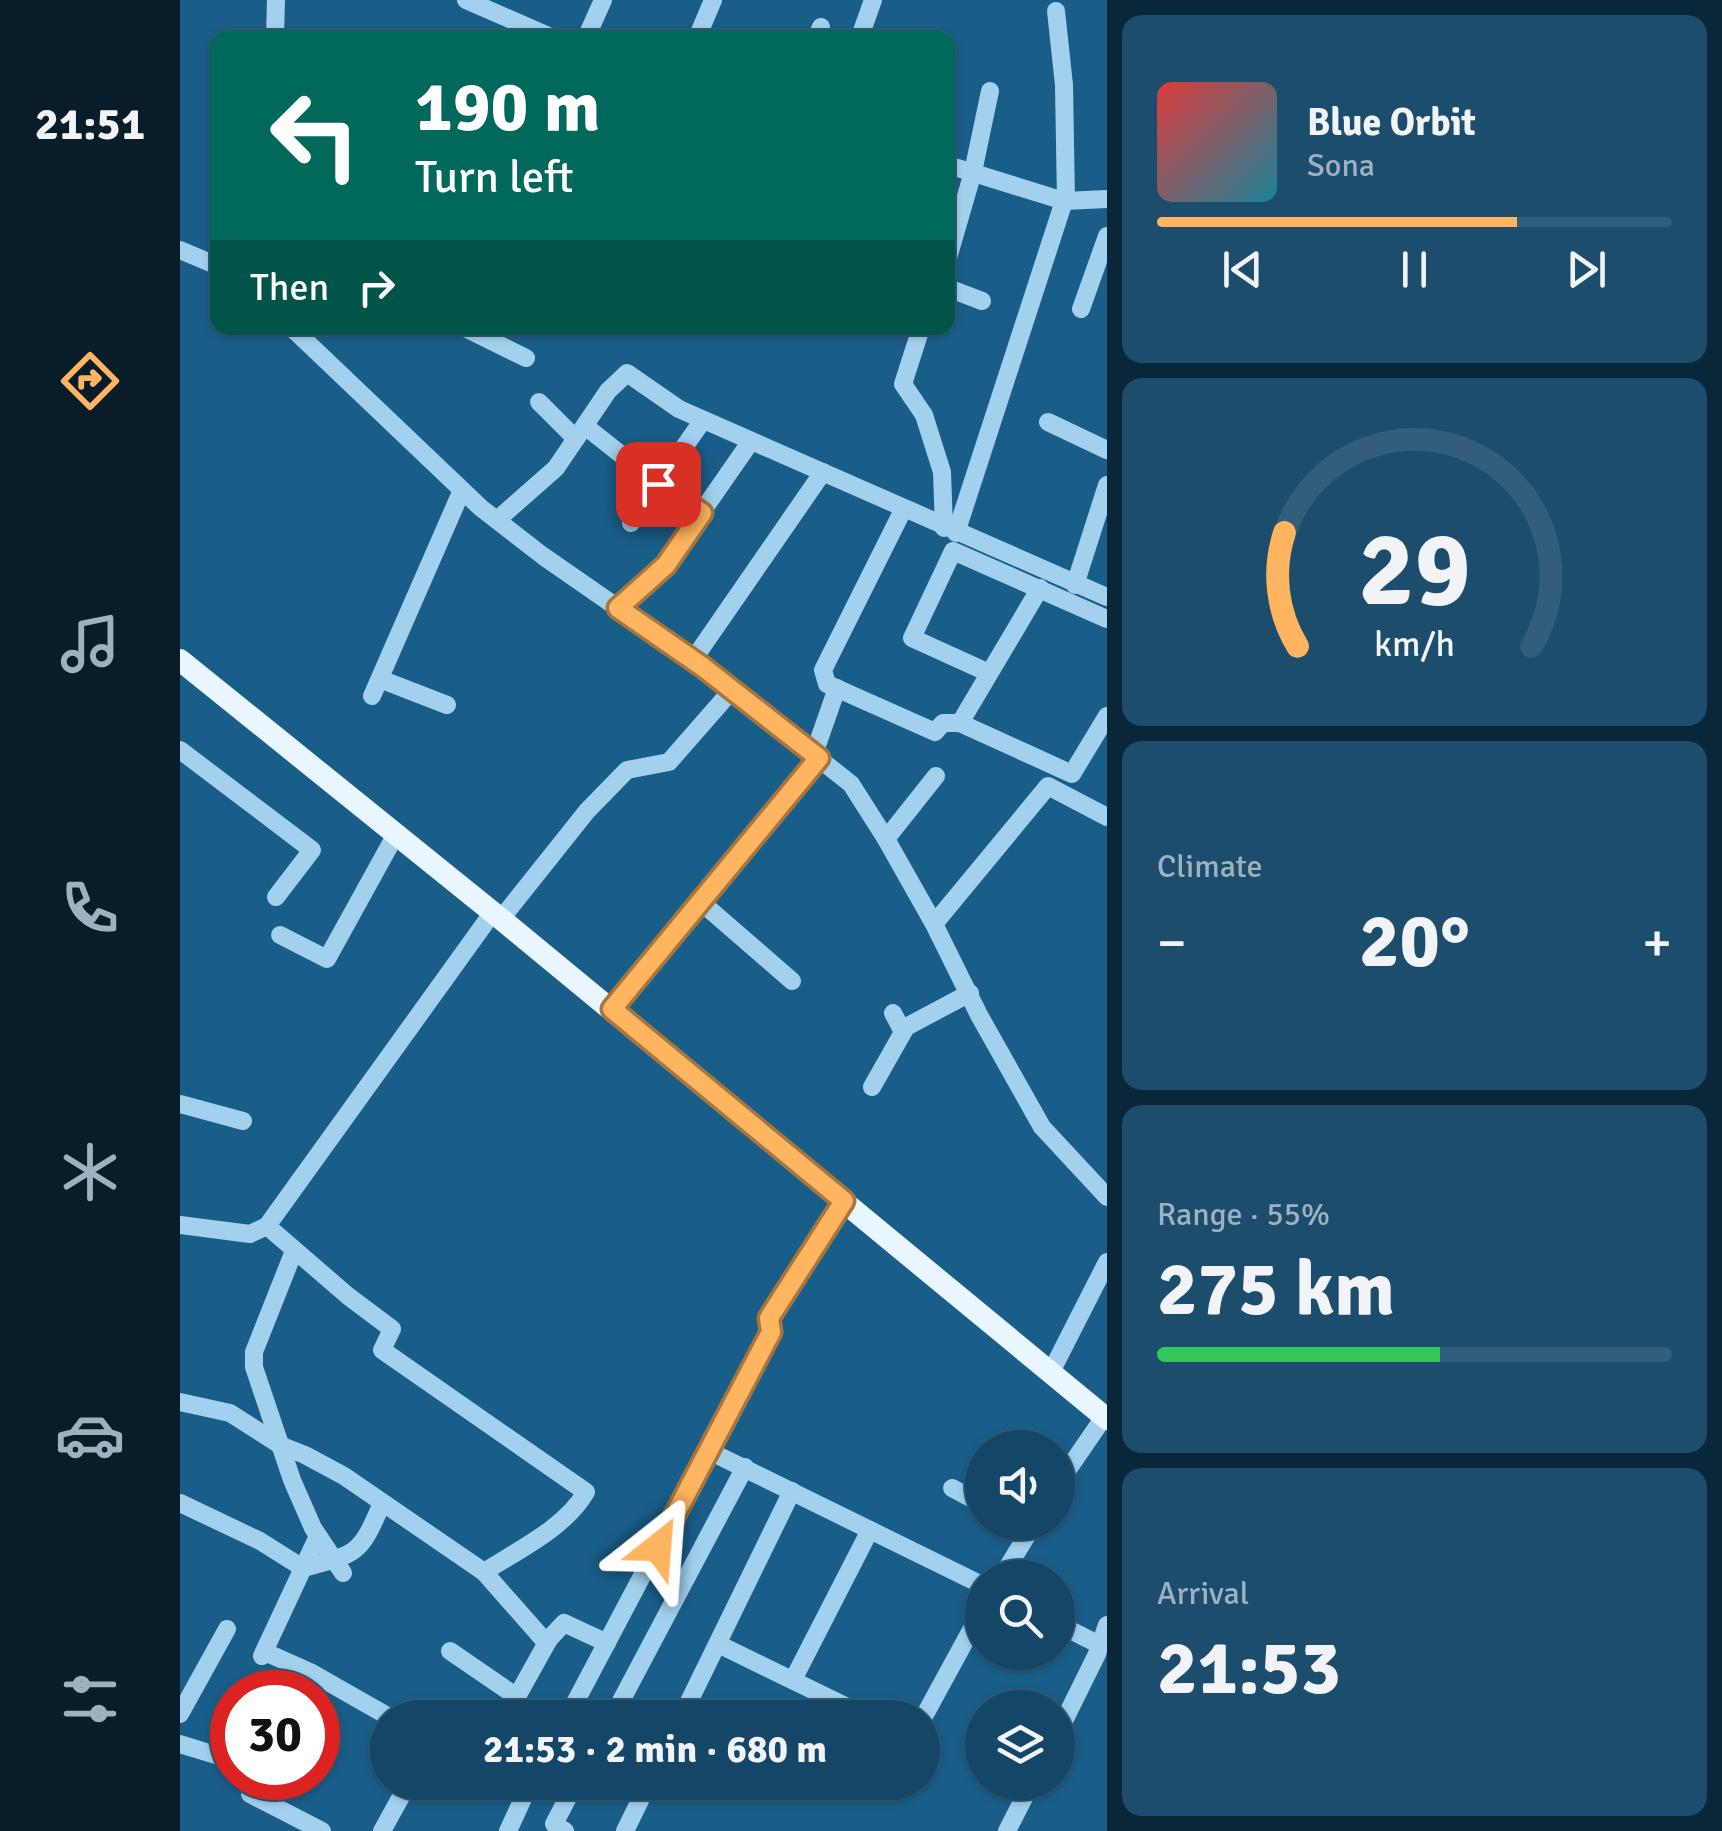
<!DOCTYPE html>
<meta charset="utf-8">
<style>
:root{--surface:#134667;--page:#1c4d6d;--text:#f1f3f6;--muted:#9db1c0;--line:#325e7b;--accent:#ffb55f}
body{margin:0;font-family:Signika,sans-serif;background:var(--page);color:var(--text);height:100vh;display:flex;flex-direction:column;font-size:38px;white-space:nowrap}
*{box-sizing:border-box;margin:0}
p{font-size:32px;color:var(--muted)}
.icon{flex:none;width:55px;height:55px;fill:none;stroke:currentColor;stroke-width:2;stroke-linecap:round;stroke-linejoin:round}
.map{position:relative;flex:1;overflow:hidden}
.side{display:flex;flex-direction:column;gap:15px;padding:15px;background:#0a2639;width:615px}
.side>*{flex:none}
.top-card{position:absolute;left:30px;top:30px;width:745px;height:305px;border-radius:20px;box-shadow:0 2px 8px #0004,0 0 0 2px var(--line);background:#00695c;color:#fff;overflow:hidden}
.controls{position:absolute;left:785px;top:1430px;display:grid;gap:20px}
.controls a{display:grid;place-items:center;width:110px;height:110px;border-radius:50%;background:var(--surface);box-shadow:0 2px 8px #0004,0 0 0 2px var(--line);font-size:50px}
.speed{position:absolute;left:30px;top:1670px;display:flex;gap:20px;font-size:50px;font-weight:700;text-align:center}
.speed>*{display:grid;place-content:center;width:130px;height:130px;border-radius:50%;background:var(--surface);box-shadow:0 2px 8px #0004,0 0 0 2px var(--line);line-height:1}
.speed .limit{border:15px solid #d22;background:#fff;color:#111}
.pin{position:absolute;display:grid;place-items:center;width:85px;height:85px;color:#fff;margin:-42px;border-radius:20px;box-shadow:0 5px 15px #0006}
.me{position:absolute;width:110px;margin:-55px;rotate:28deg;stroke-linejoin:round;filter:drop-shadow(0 0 8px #0008)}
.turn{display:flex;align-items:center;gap:35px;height:210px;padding:0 40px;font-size:45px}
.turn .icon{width:130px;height:130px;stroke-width:2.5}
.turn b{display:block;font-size:70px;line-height:85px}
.then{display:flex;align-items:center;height:95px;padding:0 40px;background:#0003;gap:20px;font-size:38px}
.big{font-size:75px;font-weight:800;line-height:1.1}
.side .widget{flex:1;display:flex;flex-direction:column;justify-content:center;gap:15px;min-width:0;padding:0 35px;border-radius:20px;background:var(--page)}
.side .dial{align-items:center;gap:0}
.dial svg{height:260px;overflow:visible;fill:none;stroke:var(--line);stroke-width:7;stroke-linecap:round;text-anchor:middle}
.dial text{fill:var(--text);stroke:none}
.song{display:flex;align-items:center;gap:30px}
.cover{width:120px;height:120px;border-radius:15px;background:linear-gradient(135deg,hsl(0 70% 55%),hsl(190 70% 35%))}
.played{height:10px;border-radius:5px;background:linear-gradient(90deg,var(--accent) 70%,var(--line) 70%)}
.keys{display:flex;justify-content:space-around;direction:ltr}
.heat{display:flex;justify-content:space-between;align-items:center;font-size:55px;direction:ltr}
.charge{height:15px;border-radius:8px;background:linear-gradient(90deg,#34c759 55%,var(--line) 0)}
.trip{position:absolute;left:190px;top:1700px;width:570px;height:100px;border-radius:50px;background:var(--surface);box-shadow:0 2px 8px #0004,0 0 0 2px var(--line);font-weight:800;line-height:100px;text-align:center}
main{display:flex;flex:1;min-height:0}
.tab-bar{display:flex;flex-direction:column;width:180px;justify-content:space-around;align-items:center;background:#081c29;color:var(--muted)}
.tab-bar .icon{width:70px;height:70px}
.tab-bar .active{color:var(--accent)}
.tab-bar b{font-size:45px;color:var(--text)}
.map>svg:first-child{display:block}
</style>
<main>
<nav class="tab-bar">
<b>21:51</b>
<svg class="icon active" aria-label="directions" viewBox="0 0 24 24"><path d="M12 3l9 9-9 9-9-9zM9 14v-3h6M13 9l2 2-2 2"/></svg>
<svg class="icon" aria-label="music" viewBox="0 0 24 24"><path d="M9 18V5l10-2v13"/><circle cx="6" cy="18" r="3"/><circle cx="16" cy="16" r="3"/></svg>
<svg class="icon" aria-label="phone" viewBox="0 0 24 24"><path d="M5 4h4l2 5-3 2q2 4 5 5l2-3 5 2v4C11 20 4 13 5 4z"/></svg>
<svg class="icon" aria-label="climate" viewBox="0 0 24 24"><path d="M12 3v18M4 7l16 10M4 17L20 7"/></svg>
<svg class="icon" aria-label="car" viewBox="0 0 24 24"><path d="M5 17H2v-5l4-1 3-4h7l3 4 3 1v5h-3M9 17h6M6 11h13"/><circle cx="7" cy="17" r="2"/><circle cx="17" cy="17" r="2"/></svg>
<svg class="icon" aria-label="filters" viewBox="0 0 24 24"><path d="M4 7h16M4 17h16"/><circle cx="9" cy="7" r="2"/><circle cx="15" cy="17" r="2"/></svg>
</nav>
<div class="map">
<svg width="927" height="1831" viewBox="0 0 927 1831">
<rect width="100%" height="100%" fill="#195e89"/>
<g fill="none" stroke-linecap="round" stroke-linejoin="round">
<g stroke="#a3d1ed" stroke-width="18">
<path d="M 286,0 L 373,38"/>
<path d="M 876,11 L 884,85 L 886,201"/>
<path d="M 682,31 L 693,0"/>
<path d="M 95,38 L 96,0"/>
<path d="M 406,38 L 423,0"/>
<path d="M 517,38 L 533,0"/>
<path d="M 636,38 L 641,27"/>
<path d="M 768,165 L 884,201 L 927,199"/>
<path d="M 0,250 L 38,266"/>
<path d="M 768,258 L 793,172 L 810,91"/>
<path d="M 768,288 L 802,301"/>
<path d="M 901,309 L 927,236"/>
<path d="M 112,328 L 301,508 L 363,556 L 523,667 L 671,784 L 706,839 L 754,924 L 799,1015 L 862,1127 L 927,1197"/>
<path d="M 285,328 L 346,358"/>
<path d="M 741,328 L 723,384 L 744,415 L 762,472 L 764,528"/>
<path d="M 359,402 L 396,439"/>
<path d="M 868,422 L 927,450"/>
<path d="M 405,426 L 478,484 L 522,513"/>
<path d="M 723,510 L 643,670 L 647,684 L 755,732 L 763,723 L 780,723 L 892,774 L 927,716"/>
<path d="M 317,520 L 376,468 L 428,391 L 447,373 L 499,409 L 927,597"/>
<path d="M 451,523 L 523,420"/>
<path d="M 776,533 L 884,201"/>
<path d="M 895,585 L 927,485"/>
<path d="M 439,609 L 485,565 L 571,441"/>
<path d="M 513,660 L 643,472"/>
<path d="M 809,673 L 732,638 L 773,551 L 927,619"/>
<path d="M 200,679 L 267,705"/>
<path d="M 192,696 L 282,490"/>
<path d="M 780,723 L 860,588"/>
<path d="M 0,750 L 132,850 L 96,897"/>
<path d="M 634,754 L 657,688"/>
<path d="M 706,839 L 756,776"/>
<path d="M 521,902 L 612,981"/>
<path d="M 321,919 L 407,811 L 447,770 L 489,762 L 552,690"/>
<path d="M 754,924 L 868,786 L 927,817"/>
<path d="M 100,935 L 147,959 L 216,834"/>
<path d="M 432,1009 L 639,758"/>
<path d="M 713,1013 L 723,1032"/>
<path d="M 692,1087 L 726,1027 L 790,993"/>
<path d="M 0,1104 L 63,1121"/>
<path d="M 0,1225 L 70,1234 L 87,1226 L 313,912"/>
<path d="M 87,1226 L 168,1296 L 212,1329 L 202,1350 L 406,1492 C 385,1528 338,1550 304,1572"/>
<path d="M 114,1251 L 74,1352 L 74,1367 L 112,1480 L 133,1528 L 163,1573"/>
<path d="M 870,1374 L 927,1262"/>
<path d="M 0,1402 L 50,1413 L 100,1445 L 125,1455 L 164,1476 L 304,1572 L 363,1639 L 369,1639 L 384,1623 L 427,1643"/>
<path d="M 529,1451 L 802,1585"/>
<path d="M 878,1484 L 924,1417"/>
<path d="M 772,1488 L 802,1504"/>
<path d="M 0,1503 L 80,1541 L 123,1568 C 177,1554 180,1555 202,1503"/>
<path d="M 821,1578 L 855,1522"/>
<path d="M 878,1624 L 918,1644"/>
<path d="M 538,1644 L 690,1718"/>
<path d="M 270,1651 L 337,1697"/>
<path d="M 85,1652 L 132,1673 L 211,1718"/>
<path d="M 82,1656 L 138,1536"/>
<path d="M 613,1680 L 690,1530"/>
<path d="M 0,1714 L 47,1629"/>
<path d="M 325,1718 L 369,1639"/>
<path d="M 387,1718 L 591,1332 L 589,1318 L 664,1201"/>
<path d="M 432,1718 L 565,1467"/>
<path d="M 501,1718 L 612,1491"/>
<path d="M 742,1720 L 802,1610"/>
<path d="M 878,1733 L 917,1654 L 927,1625"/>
<path d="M 0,1744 L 52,1760"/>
<path d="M 77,1778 L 70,1794 L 142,1831"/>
<path d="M 202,1831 L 229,1782"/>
<path d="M 328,1831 L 346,1792"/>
<path d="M 385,1831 L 374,1824 L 396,1782"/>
<path d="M 445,1831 L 469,1782"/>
<path d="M 827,1831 L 852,1782"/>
</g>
<path stroke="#e9f5ff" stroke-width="22" d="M 0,660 L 321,919 L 927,1419"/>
</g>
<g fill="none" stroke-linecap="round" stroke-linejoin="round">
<g stroke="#a6763e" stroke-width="25">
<path id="route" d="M 478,484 L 522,513 L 486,565 L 438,608 L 523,667 L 639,758 L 432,1009 L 664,1201 L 589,1318 L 591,1332 L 478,1547"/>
</g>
<use href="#route" stroke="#ffb55f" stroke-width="18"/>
</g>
</svg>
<div class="controls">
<a><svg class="icon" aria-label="sound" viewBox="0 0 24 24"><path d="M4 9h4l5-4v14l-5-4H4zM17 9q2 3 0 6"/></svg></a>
<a><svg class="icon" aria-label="search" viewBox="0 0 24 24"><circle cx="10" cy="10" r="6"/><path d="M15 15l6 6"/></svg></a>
<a><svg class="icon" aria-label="layers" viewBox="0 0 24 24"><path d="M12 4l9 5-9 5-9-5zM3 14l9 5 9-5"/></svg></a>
</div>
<div class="speed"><div class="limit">30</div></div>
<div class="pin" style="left:478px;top:484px;background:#d93025"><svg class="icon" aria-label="arrive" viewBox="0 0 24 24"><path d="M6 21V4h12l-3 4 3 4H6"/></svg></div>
<svg class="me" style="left:478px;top:1547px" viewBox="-20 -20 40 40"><path d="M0-17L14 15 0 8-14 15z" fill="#ffb55f" stroke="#fff" stroke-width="4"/></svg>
<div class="trip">21:53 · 2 min · 680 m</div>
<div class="top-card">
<div class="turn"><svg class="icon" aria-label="left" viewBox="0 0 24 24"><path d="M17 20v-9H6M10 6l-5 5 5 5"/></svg><div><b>190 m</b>Turn left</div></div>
<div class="then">Then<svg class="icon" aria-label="right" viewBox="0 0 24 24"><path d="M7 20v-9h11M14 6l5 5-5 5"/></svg></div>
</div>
</div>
<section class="side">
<div class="widget">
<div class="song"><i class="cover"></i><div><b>Blue Orbit</b><p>Sona</p></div></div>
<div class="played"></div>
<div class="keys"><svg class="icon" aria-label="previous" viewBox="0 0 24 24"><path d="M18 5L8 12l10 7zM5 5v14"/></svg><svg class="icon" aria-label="pause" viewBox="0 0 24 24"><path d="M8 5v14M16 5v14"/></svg><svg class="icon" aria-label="next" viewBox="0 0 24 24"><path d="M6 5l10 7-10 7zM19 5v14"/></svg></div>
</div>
<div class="widget dial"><svg viewBox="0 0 100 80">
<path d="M14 69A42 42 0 1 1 86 69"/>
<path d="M14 69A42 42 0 0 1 10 34" stroke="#ffb55f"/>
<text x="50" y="56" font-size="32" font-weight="700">29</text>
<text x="50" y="72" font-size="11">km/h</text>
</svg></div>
<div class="widget"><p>Climate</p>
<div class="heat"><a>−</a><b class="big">20°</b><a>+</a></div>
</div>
<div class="widget"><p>Range · 55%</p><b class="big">275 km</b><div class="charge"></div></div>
<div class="widget"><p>Arrival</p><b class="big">21:53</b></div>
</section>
</main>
